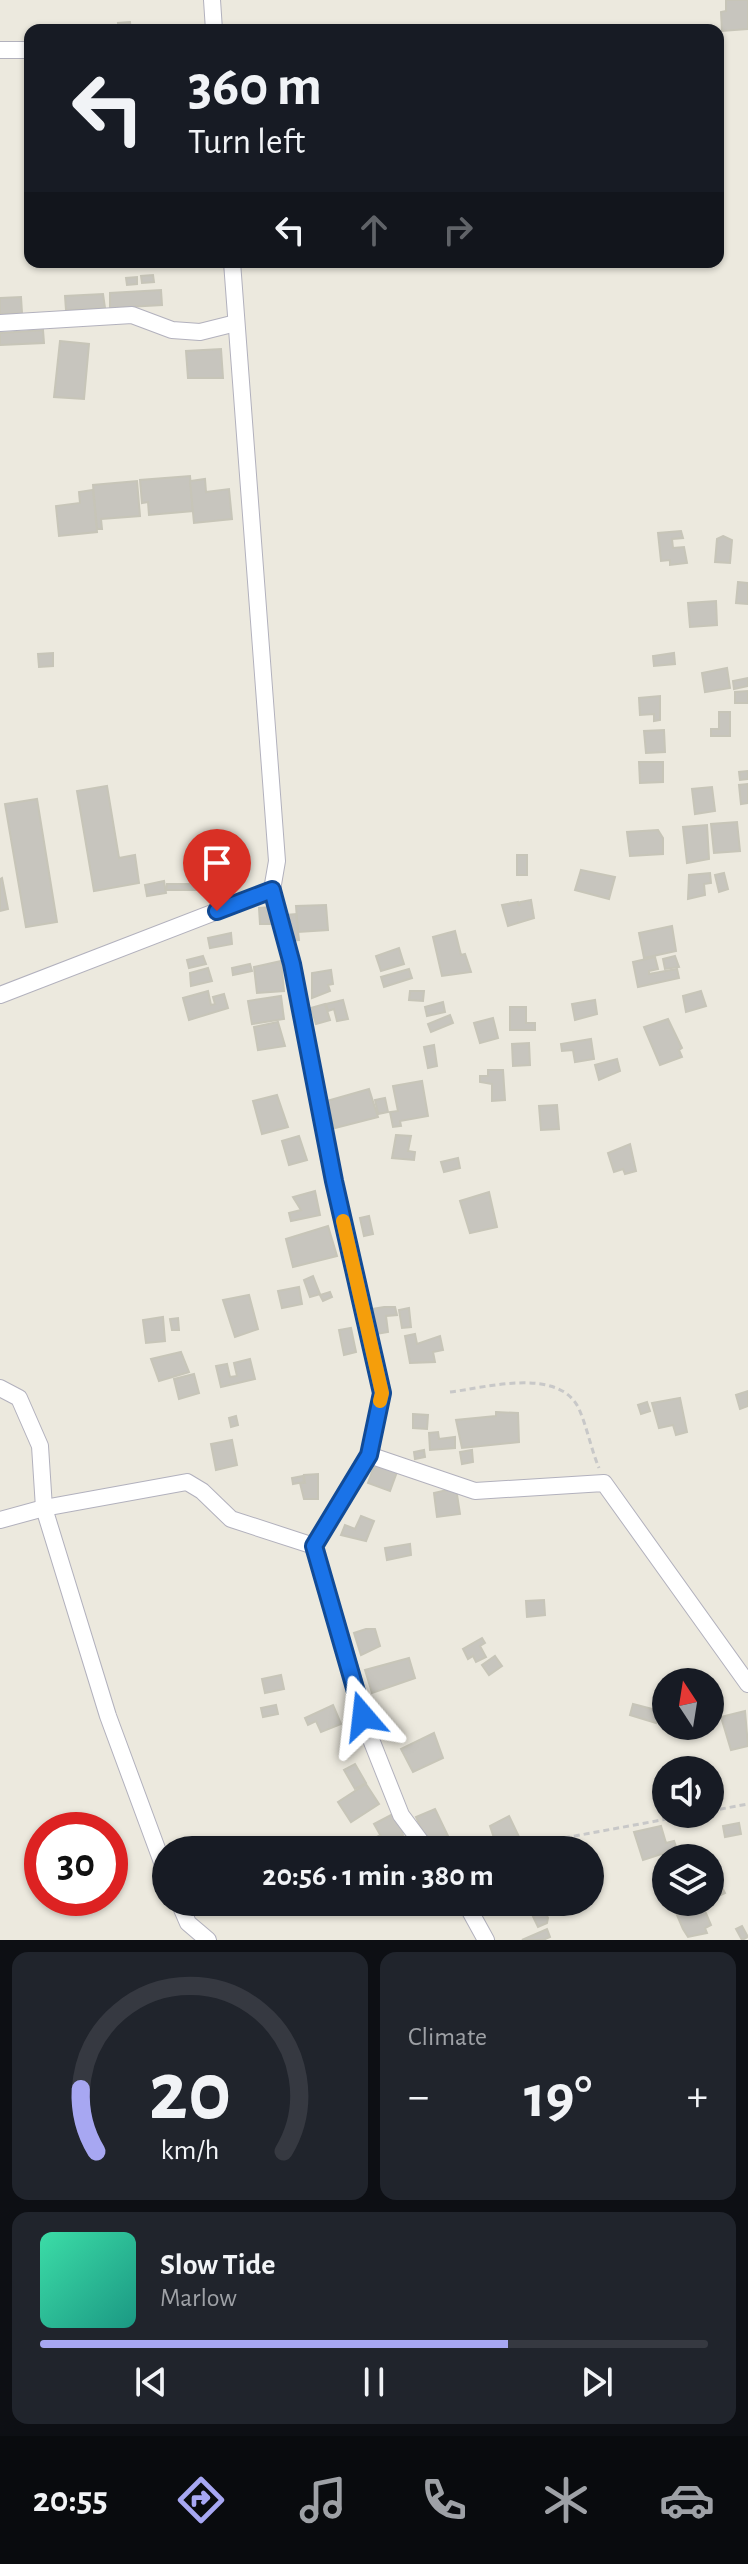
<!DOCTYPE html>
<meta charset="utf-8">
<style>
:root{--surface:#171b24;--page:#20242c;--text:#f1f3f6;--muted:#9ea1a6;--line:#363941;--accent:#a7a7f2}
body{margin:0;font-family:"Alegreya Sans",sans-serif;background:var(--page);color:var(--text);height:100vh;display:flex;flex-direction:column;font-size:30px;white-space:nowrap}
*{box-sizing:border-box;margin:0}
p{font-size:26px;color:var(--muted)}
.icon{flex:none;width:44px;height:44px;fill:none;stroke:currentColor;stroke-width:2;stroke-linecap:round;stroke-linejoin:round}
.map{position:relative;height:1940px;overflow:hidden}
.panel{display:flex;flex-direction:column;gap:12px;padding:12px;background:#0d0f14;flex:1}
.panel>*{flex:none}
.top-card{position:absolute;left:24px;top:24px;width:700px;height:244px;border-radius:16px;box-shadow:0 2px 6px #0004;background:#171b24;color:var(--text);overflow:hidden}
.needle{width:52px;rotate:348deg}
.buttons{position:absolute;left:652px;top:1668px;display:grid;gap:16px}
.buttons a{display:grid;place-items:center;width:72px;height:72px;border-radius:50%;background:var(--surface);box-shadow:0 2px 6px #0004;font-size:40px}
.speed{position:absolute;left:24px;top:1812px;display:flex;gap:16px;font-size:40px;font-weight:700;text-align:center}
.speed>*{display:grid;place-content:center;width:104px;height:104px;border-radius:50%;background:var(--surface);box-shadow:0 2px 6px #0004;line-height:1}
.speed .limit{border:12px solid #d22;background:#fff;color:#111}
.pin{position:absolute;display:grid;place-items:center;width:68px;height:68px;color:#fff;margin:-82px -34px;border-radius:50% 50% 50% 0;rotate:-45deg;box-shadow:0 0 8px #0007}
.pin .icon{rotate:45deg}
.me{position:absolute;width:88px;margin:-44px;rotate:343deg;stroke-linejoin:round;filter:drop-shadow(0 0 6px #0008)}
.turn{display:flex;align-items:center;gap:28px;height:168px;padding:0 32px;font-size:36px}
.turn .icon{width:104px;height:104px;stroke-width:2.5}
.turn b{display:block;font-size:56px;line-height:68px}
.lanes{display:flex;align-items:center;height:76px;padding:0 32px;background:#0003;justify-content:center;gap:40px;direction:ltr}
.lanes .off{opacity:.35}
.big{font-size:60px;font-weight:600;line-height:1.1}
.panel .card{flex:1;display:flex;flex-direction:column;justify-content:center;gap:12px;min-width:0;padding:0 28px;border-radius:16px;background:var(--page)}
.panel .dial{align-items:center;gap:0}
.dial svg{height:208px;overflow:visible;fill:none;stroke:var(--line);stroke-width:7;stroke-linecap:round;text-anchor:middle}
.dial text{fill:var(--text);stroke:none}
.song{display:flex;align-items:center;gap:24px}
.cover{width:96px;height:96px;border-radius:12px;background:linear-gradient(135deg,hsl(160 70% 55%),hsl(170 70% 35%))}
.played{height:8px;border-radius:4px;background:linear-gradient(90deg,var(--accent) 70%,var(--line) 70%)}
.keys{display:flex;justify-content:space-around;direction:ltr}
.heat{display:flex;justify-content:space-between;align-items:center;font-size:44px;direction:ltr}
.panel .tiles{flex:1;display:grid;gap:12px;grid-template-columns:1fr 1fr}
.card:last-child{grid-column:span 2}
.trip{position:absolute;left:152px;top:1836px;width:452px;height:80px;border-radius:40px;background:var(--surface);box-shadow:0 2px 6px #0004;font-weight:600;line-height:80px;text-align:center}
.dock{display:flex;height:128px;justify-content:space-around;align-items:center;background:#090b0e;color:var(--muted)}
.dock .icon{width:56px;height:56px}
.dock .selected{color:var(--accent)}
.dock b{font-size:36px;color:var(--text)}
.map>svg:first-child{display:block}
</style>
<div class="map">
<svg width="748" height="1940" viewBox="0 0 748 1940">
<rect width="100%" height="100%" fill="#ece9de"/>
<g fill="#c7c5be" stroke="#c7c5b8" stroke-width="2">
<path d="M 726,0 L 748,0 L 748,29 L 722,31 L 721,12 L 726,11 Z"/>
<path d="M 130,22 L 131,30 L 119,30 L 118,23 Z"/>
<path d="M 153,275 L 154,282 L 142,283 L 141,276 Z"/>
<path d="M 137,277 L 137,284 L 127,285 L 126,278 Z"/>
<path d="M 161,290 L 162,305 L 110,308 L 110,293 Z"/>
<path d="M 103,294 L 105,308 L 66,310 L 65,296 Z"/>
<path d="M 21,297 L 22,313 L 0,314 L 0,298 Z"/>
<path d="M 43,330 L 44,343 L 0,345 L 0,333 Z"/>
<path d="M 60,341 L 89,344 L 84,399 L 54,397 Z"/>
<path d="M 221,349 L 223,378 L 188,378 L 186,351 Z"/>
<path d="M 190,476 L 193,511 L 149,515 L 148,502 L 142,503 L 140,480 Z"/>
<path d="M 205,479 L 206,492 L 229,489 L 232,519 L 194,523 L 190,481 Z"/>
<path d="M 137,481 L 140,516 L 101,519 L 102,529 L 97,529 L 93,485 Z"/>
<path d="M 93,490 L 97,532 L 59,536 L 56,506 L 80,503 L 79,492 Z"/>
<path d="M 681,531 L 683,538 L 672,539 L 673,548 L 684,547 L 687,563 L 670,565 L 670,560 L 661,561 L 658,533 Z"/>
<path d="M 723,536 L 732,540 L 730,563 L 715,562 L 717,539 Z"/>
<path d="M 738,582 L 748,583 L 748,604 L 736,603 Z"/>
<path d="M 716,601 L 717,625 L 690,627 L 688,603 Z"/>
<path d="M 53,653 L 53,666 L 39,667 L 38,654 Z"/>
<path d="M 674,653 L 675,664 L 654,666 L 653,656 Z"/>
<path d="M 727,668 L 730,688 L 705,692 L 702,673 Z"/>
<path d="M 748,678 L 748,686 L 734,689 L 733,681 Z"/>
<path d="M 748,691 L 748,703 L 735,703 L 735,692 Z"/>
<path d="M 660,696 L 660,720 L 654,721 L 654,714 L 640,715 L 639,698 Z"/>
<path d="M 719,712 L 730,712 L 730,736 L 711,736 L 711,729 L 719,729 Z"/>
<path d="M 664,730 L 665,752 L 646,753 L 644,731 Z"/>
<path d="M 639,762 L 663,762 L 663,782 L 640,783 Z"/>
<path d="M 748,771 L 748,779 L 740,780 L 739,772 Z"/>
<path d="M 748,784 L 748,803 L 741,804 L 739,785 Z"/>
<path d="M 107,786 L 119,858 L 135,855 L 139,883 L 94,891 L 77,791 Z"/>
<path d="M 712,787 L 715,811 L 695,814 L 692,789 Z"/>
<path d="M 37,799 L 57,922 L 26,927 L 5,804 Z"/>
<path d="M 737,822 L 740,851 L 714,853 L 711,824 Z"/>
<path d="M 707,825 L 709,859 L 687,863 L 683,827 Z"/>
<path d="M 658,830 L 663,838 L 663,854 L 630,856 L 627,832 Z"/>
<rect x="517" y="855" width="10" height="20"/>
<path d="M 581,870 L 615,877 L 609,899 L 575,890 Z"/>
<path d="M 710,873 L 711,883 L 704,884 L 705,895 L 688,899 L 689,875 Z"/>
<path d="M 724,873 L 728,889 L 719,892 L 715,875 Z"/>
<path d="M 2,878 L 8,909 L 0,911 L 0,879 Z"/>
<path d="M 164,881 L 166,893 L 147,896 L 145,885 Z"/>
<path d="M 167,884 L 196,884 L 196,890 L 166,890 Z"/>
<path d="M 531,900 L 534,918 L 508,926 L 502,905 L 518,902 L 519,906 L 520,902 Z"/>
<path d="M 326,905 L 328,930 L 298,932 L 296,906 Z"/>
<path d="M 271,907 L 272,924 L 260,924 L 259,908 Z"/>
<path d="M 296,914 L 299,940 L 288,941 L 286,915 Z"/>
<path d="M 672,926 L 676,951 L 644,958 L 639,933 Z"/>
<path d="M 455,931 L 461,955 L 465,954 L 471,972 L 442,976 L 433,937 Z"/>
<path d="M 231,933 L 232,944 L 210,948 L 208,938 Z"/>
<path d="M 399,948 L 404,964 L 381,971 L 376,956 Z"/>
<path d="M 203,956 L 206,964 L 189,968 L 187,960 Z"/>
<path d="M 675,956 L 679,967 L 665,969 L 663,959 Z"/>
<path d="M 655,957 L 658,969 L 649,971 L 649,974 L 677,969 L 679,978 L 638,987 L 633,962 Z"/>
<path d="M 281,961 L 284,991 L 257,993 L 254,967 Z"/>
<path d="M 250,964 L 252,971 L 233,975 L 232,968 Z"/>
<path d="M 208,968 L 212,981 L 191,986 L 190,973 Z"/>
<path d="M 409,969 L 412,978 L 384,987 L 381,977 Z"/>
<path d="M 331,970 L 333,984 L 328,985 L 330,991 L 312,998 L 312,973 Z"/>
<path d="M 208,991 L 211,1005 L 215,1004 L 213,997 L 224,994 L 228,1008 L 189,1020 L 183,998 Z"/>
<path d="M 410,991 L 424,991 L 423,1001 L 409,1000 Z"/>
<path d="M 701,991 L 706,1006 L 686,1012 L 683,996 Z"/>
<path d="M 281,996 L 284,1019 L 252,1024 L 248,1001 Z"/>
<path d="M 343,1000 L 348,1019 L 337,1021 L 334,1009 L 328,1011 L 326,1004 Z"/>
<path d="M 595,1000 L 597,1014 L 575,1020 L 572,1004 Z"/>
<path d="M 443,1002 L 445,1012 L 427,1016 L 425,1007 Z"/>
<path d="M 325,1004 L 330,1020 L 316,1024 L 311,1008 Z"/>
<path d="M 510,1007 L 526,1007 L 526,1023 L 535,1023 L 535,1030 L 510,1030 Z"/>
<path d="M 450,1015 L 453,1023 L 431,1032 L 428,1024 Z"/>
<path d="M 493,1018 L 498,1038 L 480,1043 L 474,1023 Z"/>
<path d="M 668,1019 L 682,1048 L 679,1050 L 682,1057 L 660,1065 L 644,1027 Z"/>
<path d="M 278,1022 L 285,1046 L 258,1050 L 254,1027 Z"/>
<path d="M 591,1039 L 594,1059 L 575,1062 L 573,1050 L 562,1051 L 561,1044 Z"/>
<path d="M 529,1043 L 530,1065 L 513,1066 L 512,1044 Z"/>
<path d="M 434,1045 L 437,1066 L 428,1068 L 424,1047 Z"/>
<path d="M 617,1059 L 620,1071 L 599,1080 L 595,1065 Z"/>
<path d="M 488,1070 L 503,1070 L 505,1100 L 492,1101 L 492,1084 L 480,1082 L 480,1076 L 488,1076 Z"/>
<path d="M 422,1081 L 428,1116 L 400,1121 L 401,1126 L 393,1127 L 390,1112 L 398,1111 L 393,1086 Z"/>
<path d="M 369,1089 L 378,1117 L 335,1128 L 327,1101 Z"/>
<path d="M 277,1095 L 288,1127 L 262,1134 L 253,1101 Z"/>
<path d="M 385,1098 L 388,1112 L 378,1114 L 375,1100 Z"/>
<path d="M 557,1105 L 559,1129 L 541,1130 L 539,1106 Z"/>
<path d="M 396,1135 L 411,1136 L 408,1151 L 415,1152 L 414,1160 L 392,1158 Z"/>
<path d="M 299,1136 L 307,1160 L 289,1165 L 282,1141 Z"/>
<path d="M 630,1144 L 636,1171 L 625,1174 L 623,1169 L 614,1172 L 608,1153 Z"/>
<path d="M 458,1158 L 460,1168 L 444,1172 L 441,1162 Z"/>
<path d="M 315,1191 L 320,1215 L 291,1221 L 289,1213 L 301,1210 L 293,1197 Z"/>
<path d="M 489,1192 L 497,1227 L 470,1233 L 460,1201 Z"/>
<path d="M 369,1216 L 373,1234 L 364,1236 L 360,1218 Z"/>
<path d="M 328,1226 L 337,1256 L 293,1267 L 286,1239 Z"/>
<path d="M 313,1276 L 320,1294 L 310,1297 L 304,1280 Z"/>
<path d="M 299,1287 L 302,1304 L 282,1308 L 278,1291 Z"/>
<path d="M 330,1292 L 332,1297 L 323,1301 L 320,1295 Z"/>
<path d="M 249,1295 L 258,1329 L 235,1337 L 223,1300 Z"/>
<path d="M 384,1307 L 395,1307 L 397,1315 L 386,1316 L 388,1332 L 370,1335 L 366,1310 Z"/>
<path d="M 409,1308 L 411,1327 L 402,1328 L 399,1310 Z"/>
<path d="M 163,1317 L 165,1341 L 146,1343 L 143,1320 Z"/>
<path d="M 178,1318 L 179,1330 L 172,1330 L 170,1319 Z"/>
<path d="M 351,1328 L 356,1352 L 344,1355 L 339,1330 Z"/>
<path d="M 415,1334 L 417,1344 L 440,1336 L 443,1350 L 433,1352 L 435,1362 L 410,1363 L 405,1336 Z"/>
<path d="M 181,1352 L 189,1372 L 159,1381 L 151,1359 Z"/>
<path d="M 250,1359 L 255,1379 L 221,1387 L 216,1366 L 227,1364 L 230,1377 L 237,1376 L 234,1363 Z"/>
<path d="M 194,1374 L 199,1393 L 179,1399 L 174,1379 Z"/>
<path d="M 748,1391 L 748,1406 L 740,1409 L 736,1395 Z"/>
<path d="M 680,1398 L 687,1432 L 676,1435 L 673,1425 L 659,1428 L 652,1403 Z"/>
<path d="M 647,1402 L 650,1411 L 641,1414 L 638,1405 Z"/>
<path d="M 496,1412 L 518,1413 L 519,1442 L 462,1448 L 456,1420 L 496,1416 Z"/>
<path d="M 413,1414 L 428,1415 L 427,1429 L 413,1428 Z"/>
<path d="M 236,1416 L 238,1425 L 231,1427 L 229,1418 Z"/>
<path d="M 438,1432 L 439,1439 L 455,1437 L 455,1448 L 430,1450 L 429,1433 Z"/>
<path d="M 232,1440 L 237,1465 L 216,1470 L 211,1444 Z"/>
<path d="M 424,1450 L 425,1457 L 415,1459 L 414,1452 Z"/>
<path d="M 472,1450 L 473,1462 L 462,1464 L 460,1452 Z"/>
<path d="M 376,1461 L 398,1469 L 390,1491 L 368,1483 Z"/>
<path d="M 318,1474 L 318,1499 L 304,1499 L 300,1483 L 305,1483 L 304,1475 Z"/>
<path d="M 303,1476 L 304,1482 L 293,1484 L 292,1478 Z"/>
<path d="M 456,1488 L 460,1514 L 437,1517 L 434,1493 Z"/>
<path d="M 361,1516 L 374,1521 L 366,1541 L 341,1535 L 345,1525 L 355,1529 Z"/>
<path d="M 410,1544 L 411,1555 L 387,1560 L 385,1548 Z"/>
<path d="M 544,1600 L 545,1615 L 527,1617 L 526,1601 Z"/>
<path d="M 366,1629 L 375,1629 L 380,1646 L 361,1655 L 354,1633 Z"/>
<path d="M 482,1638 L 485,1643 L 480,1646 L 486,1657 L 476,1662 L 473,1656 L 468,1659 L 463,1649 Z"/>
<path d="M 495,1656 L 502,1666 L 489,1675 L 482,1665 Z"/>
<path d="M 409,1658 L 415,1678 L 372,1693 L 365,1670 Z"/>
<path d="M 281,1675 L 284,1689 L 265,1693 L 262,1679 Z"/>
<path d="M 633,1704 L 660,1711 L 656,1723 L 630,1715 Z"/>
<path d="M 276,1705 L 278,1714 L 263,1717 L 261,1708 Z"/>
<path d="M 333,1705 L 341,1724 L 321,1732 L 316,1721 L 308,1725 L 305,1718 Z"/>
<path d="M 745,1711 L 748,1746 L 731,1750 L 721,1717 Z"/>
<path d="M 434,1733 L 443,1758 L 413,1772 L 401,1749 Z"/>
<path d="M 355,1764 L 366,1783 L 355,1789 L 344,1770 Z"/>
<path d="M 366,1784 L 379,1804 L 351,1822 L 338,1802 Z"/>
<path d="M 435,1809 L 448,1836 L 429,1845 L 416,1817 Z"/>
<path d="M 395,1813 L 403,1835 L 386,1845 L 374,1824 Z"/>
<path d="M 509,1816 L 521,1841 L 498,1850 L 490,1826 Z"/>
<path d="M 739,1823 L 741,1834 L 725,1837 L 723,1826 Z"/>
<path d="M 661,1826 L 666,1843 L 674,1841 L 677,1849 L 643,1860 L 634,1832 Z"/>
<path d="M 379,1836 L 382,1845 L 369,1850 L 366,1842 Z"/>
<path d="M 404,1837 L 411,1850 L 390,1850 L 388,1846 Z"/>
<path d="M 666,1864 L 666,1896 L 664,1891 L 661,1892 L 655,1868 Z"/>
<path d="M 719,1882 L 725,1893 L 710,1900 L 710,1887 Z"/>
<path d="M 540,1902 L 548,1918 L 547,1923 L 538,1927 L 528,1906 Z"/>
<path d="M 686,1902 L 702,1904 L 711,1925 L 705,1928 L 707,1933 L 688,1937 L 683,1929 L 674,1908 Z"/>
<path d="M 742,1926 L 748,1937 L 742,1940 L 736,1929 Z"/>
<path d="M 547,1929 L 550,1937 L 543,1940 L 522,1940 Z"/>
</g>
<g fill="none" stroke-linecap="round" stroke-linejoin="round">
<g stroke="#b2b1bd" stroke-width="18">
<g id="minor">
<path d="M 212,0 L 214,30"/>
<path d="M 0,50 L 30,50"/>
<path d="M 0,323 L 132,315 L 172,330 L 200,332 L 236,323"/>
<path d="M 272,890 L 292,964 L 334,1181 L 382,1393 L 369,1455 L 314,1546 L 370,1737 L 401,1815 L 427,1850"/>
<path d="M 0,995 L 272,890 L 277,861 L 232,262"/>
<path d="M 0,1388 L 19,1398 L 40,1446 L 44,1508 L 108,1716 L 166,1873"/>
<path d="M 369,1455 L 475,1491 L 604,1483 L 748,1684"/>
<path d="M 0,1520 L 44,1508 L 187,1482 L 202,1491 L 231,1519 L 314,1546"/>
<path d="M 179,1902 L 188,1923 L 208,1940"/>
<path d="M 465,1902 L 486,1940"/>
</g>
</g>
<g stroke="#c8c8c8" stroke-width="3" stroke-dasharray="6 4" stroke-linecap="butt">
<path d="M 450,1392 C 485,1388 559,1366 579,1409 C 587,1427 591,1449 599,1468"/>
<path d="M 710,1811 L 748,1804"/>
<path d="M 564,1838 L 694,1814"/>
</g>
<use href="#minor" stroke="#fff" stroke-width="16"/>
</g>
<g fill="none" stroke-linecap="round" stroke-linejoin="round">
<g stroke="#114b97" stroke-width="20">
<path id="route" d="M 217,911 L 272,890 L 292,964 L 334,1181 L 382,1393 L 369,1455 L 314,1546 L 363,1716"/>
</g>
<use href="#route" stroke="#1a73e8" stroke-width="14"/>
<path stroke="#f59e0b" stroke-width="14" d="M 343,1221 L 382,1393 L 380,1401"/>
</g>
</svg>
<div class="buttons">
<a><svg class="needle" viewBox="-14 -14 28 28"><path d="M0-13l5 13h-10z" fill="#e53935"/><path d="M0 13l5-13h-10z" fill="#9ea1a6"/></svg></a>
<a><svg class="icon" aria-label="sound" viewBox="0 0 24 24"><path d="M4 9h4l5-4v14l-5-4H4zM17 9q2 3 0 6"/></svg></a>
<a><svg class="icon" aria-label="layers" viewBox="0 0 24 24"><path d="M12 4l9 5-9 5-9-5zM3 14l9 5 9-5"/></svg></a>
</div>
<div class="speed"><div class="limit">30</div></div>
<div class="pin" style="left:217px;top:911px;background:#d93025"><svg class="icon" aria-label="arrive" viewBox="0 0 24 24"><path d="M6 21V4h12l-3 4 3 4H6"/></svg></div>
<svg class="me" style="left:363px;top:1716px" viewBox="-20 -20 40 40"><path d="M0-17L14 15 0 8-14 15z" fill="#1a73e8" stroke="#fff" stroke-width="4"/></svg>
<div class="trip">20:56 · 1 min · 380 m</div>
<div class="top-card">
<div class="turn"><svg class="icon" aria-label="left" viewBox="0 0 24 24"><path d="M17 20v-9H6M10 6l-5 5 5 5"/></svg><div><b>360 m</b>Turn left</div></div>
<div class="lanes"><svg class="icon" aria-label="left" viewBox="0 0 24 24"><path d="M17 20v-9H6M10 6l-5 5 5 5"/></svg><svg class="icon off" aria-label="ahead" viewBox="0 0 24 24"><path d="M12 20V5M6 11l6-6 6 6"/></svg><svg class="icon off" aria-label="right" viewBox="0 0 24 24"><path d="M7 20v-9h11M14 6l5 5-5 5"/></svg></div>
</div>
</div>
<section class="panel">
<div class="tiles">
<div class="card dial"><svg viewBox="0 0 100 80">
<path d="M14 69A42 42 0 1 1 86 69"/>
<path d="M14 69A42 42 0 0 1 8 45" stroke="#a7a7f2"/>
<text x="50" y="56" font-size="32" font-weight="700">20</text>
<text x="50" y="72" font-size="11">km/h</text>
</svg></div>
<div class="card"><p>Climate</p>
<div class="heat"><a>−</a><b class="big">19°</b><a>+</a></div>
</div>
<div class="card">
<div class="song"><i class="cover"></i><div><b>Slow Tide</b><p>Marlow</p></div></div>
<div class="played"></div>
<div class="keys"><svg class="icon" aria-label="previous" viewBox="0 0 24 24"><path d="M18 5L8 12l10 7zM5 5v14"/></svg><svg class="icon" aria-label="pause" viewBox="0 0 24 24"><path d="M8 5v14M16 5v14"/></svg><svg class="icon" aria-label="next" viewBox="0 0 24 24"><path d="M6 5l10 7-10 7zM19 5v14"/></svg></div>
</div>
</div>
</section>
<nav class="dock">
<b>20:55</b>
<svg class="icon selected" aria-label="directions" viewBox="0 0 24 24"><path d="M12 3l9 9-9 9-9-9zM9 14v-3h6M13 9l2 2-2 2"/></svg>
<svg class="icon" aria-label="music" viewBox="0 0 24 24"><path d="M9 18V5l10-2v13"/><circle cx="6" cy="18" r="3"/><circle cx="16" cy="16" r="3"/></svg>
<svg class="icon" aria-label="phone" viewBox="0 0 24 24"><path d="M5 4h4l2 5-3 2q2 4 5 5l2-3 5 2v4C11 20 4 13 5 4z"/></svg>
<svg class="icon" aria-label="climate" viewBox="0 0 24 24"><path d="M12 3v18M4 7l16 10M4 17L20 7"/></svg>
<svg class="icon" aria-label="car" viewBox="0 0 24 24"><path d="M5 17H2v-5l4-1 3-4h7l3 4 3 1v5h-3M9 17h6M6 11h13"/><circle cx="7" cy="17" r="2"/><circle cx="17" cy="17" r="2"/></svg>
</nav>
